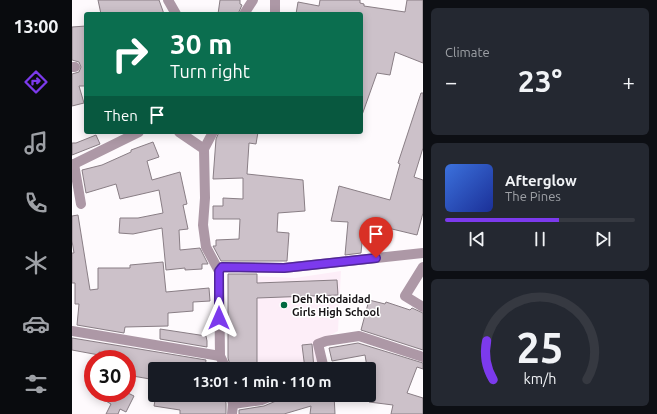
<!DOCTYPE html>
<meta charset="utf-8">
<style>
:root{--surface:#171b24;--page:#242831;--text:#f1f3f6;--muted:#9ea1a6;--line:#363941;--accent:#7c3aed}
body{margin:0;font-family:Ubuntu,sans-serif;background:var(--page);color:var(--text);height:100vh;display:flex;flex-direction:column;font-size:15px;white-space:nowrap}
*{box-sizing:border-box;margin:0}
p{font-size:13px;color:var(--muted)}
.icon{flex:none;width:22px;height:22px;fill:none;stroke:currentColor;stroke-width:2;stroke-linecap:round;stroke-linejoin:round}
.map{position:relative;flex:1;overflow:hidden}
.side{display:flex;flex-direction:column;gap:8px;padding:8px;background:#0d0f14;width:234px}
.side>*{flex:none}
.banner{position:absolute;left:12px;top:12px;width:279px;height:122px;border-radius:4px;box-shadow:0 2px 10px #0003;background:#0b6e4f;color:#fff;overflow:hidden}
.speed{position:absolute;left:12px;top:350px;display:flex;gap:8px;font-size:20px;font-weight:700;text-align:center}
.speed>*{display:grid;place-content:center;width:52px;height:52px;border-radius:50%;background:var(--surface);box-shadow:0 2px 10px #0003;line-height:1}
.speed .limit{border:6px solid #d22;background:#fff;color:#111}
.pin{position:absolute;display:grid;place-items:center;width:34px;height:34px;color:#fff;margin:-41px -17px;border-radius:50% 50% 50% 0;rotate:-45deg;box-shadow:0 0 4px #0007}
.pin .icon{rotate:45deg}
.me{position:absolute;width:44px;margin:-22px;rotate:0deg;stroke-linejoin:round;filter:drop-shadow(0 0 3px #0008)}
.turn{display:flex;align-items:center;gap:14px;height:84px;padding:0 20px;font-size:18px}
.turn .icon{width:52px;height:52px;stroke-width:2.5}
.turn b{display:block;font-size:28px;line-height:34px}
.then{display:flex;align-items:center;height:38px;padding:0 20px;background:#0003;gap:8px;font-size:15px}
.big{font-size:30px;font-weight:700;line-height:1.1}
.side .tile{flex:1;display:flex;flex-direction:column;justify-content:center;gap:6px;min-width:0;padding:0 14px;border-radius:6px;background:var(--page)}
.side .dial{align-items:center;gap:0}
.dial svg{height:104px;overflow:visible;fill:none;stroke:var(--line);stroke-width:7;stroke-linecap:round;text-anchor:middle}
.dial text{fill:var(--text);stroke:none}
.song{display:flex;align-items:center;gap:12px}
.cover{width:48px;height:48px;border-radius:6px;background:linear-gradient(135deg,hsl(220 70% 55%),hsl(230 70% 35%))}
.played{height:4px;border-radius:2px;background:linear-gradient(90deg,var(--accent) 60%,var(--line) 60%)}
.keys{display:flex;justify-content:space-around;direction:ltr}
.heat{display:flex;justify-content:space-between;align-items:center;font-size:22px;direction:ltr}
.trip{position:absolute;left:76px;top:362px;width:228px;height:40px;border-radius:4px;background:var(--surface);box-shadow:0 2px 10px #0003;font-weight:700;line-height:40px;text-align:center}
main{display:flex;flex:1;min-height:0}
.dock{display:flex;flex-direction:column;width:72px;justify-content:space-around;align-items:center;background:#090b0e;color:var(--muted)}
.dock .icon{width:28px;height:28px}
.dock .active{color:var(--accent)}
.dock b{font-size:18px;color:var(--text)}
.map>svg:first-child{display:block}
</style>
<main>
<nav class="dock">
<b>13:00</b>
<svg class="icon active" aria-label="directions" viewBox="0 0 24 24"><path d="M12 3l9 9-9 9-9-9zM9 14v-3h6M13 9l2 2-2 2"/></svg>
<svg class="icon" aria-label="music" viewBox="0 0 24 24"><path d="M9 18V5l10-2v13"/><circle cx="6" cy="18" r="3"/><circle cx="16" cy="16" r="3"/></svg>
<svg class="icon" aria-label="phone" viewBox="0 0 24 24"><path d="M5 4h4l2 5-3 2q2 4 5 5l2-3 5 2v4C11 20 4 13 5 4z"/></svg>
<svg class="icon" aria-label="climate" viewBox="0 0 24 24"><path d="M12 3v18M4 7l16 10M4 17L20 7"/></svg>
<svg class="icon" aria-label="car" viewBox="0 0 24 24"><path d="M5 17H2v-5l4-1 3-4h7l3 4 3 1v5h-3M9 17h6M6 11h13"/><circle cx="7" cy="17" r="2"/><circle cx="17" cy="17" r="2"/></svg>
<svg class="icon" aria-label="filters" viewBox="0 0 24 24"><path d="M4 7h16M4 17h16"/><circle cx="9" cy="7" r="2"/><circle cx="15" cy="17" r="2"/></svg>
</nav>
<div class="map">
<svg width="351" height="414" viewBox="0 0 351 414">
<rect width="100%" height="100%" fill="#fefafd"/>
<path fill="#fdeef8" d="M 269,271 L 266,331 L 244,343 L 247,369 L 163,369 L 155,279 L 159,275 L 223,278 Z"/>
<g fill="#ccc1c9" stroke="#897e85">
<path d="M 26,0 L 87,0 L 92,14 L 29,14 Z"/>
<path d="M 148,0 L 168,0 L 168,4 L 170,5 L 166,14 L 146,14 Z"/>
<path d="M 248,0 L 288,0 L 288,3 L 292,4 L 292,6 L 333,12 L 335,0 L 351,0 L 351,63 L 323,52 L 318,75 L 305,73 L 290,115 L 289,114 L 289,14 L 224,14 L 226,2 L 247,6 Z"/>
<path d="M 14,26 L 14,86 L 7,86 L 12,103 L 0,106 L 0,74 L 7,72 L 9,67 L 7,62 L 0,60 L 0,27 Z"/>
<path d="M 349,93 L 351,93 L 351,148 L 342,177 L 351,180 L 351,213 L 345,235 L 295,223 L 295,232 L 291,232 L 289,253 L 273,255 L 276,222 L 259,221 L 267,186 L 318,200 L 328,164 L 326,163 Z"/>
<path d="M 147,132 L 186,132 L 184,144 L 177,143 L 175,174 L 231,180 L 233,211 L 206,213 L 205,232 L 217,233 L 215,261 L 149,261 L 141,246 L 144,246 L 144,240 L 167,239 L 168,219 L 141,219 L 141,206 L 151,206 L 151,198 L 171,199 L 171,178 L 141,179 L 144,139 Z"/>
<path d="M 24,135 L 28,144 L 0,155 L 0,143 L 4,143 Z"/>
<path d="M 81,142 L 87,157 L 75,161 L 80,180 L 108,172 L 115,204 L 111,205 L 116,229 L 107,230 L 108,250 L 128,248 L 136,264 L 130,264 L 130,269 L 113,270 L 113,268 L 94,270 L 90,228 L 61,234 L 47,233 L 48,218 L 66,218 L 91,213 L 87,190 L 48,199 L 44,184 L 14,193 L 10,170 L 30,165 L 59,152 L 59,150 Z"/>
<path d="M 6,215 L 18,290 L 26,289 L 26,268 L 58,268 L 58,265 L 91,262 L 94,292 L 137,288 L 138,301 L 121,302 L 121,311 L 96,313 L 96,326 L 53,327 L 52,333 L 5,325 L 7,304 L 3,304 L 3,283 L 0,283 L 0,253 L 2,253 L 0,241 L 0,216 Z"/>
<path d="M 156,274 L 185,274 L 185,283 L 265,280 L 266,295 L 185,298 L 185,369 L 159,369 L 156,358 Z"/>
<path d="M 297,300 L 313,304 L 314,302 L 338,310 L 340,308 L 351,313 L 351,350 L 289,330 Z"/>
<path d="M 88,329 L 134,336 L 135,341 L 135,347 L 88,339 Z"/>
<path d="M 0,338 L 134,360 L 133,369 L 80,369 L 78,379 L 55,375 L 55,357 L 27,352 L 27,355 L 0,350 Z"/>
<path d="M 286,343 L 351,363 L 351,369 L 345,367 L 335,393 L 351,398 L 351,414 L 319,414 L 321,405 L 297,402 L 297,367 L 295,367 L 293,355 L 260,361 L 257,348 Z"/>
<path d="M 240,344 L 242,369 L 233,369 L 230,345 Z"/>
<path d="M 36,393 L 56,393 L 62,396 L 54,412 L 48,409 L 46,414 L 34,414 L 39,404 L 32,400 Z"/>
<path d="M 84,395 L 153,395 L 154,404 L 154,414 L 108,414 L 108,410 L 82,406 Z"/>
<path d="M 213,395 L 262,395 L 263,414 L 238,414 L 239,406 L 212,414 L 167,414 L 167,410 L 192,406 L 204,401 L 208,396 Z"/>
</g>
<g fill="none" stroke-linecap="round" stroke-linejoin="round">
<g stroke="#ad98a6" stroke-width="10">
<path d="M 96,0 L 104,14"/>
<path d="M 203,0 L 203,14"/>
<path d="M 172,14 L 181,0"/>
<path d="M 0,67 L 3,67"/>
<path d="M 107,132 L 132,149 L 133,198 L 131,225 L 134,247 L 147,271 L 148,356 L 151,362 L 153,369"/>
<path d="M 132,149 L 141,132"/>
<path d="M 2,164 L 9,204"/>
<path d="M 0,165 L 67,132"/>
<path d="M 351,267 L 333,296 L 351,307"/>
<path d="M 147,271 L 150,267 L 212,268 L 351,253"/>
<path d="M 0,331 L 148,356"/>
<path d="M 252,369 L 246,344 L 254,341 L 287,336 L 351,357"/>
<path d="M 159,395 L 161,404 L 160,414"/>
<path d="M 161,404 L 190,400 L 202,395"/>
</g>
</g>
<g fill="none" stroke-linecap="round" stroke-linejoin="round">
<g stroke="#51269a" stroke-width="10">
<path id="route" d="M 147,318 L 147,271 L 150,267 L 212,268 L 304,258"/>
</g>
<use href="#route" stroke="#7c3aed" stroke-width="7"/>
</g>
<circle fill="#006a40" stroke="#fff" stroke-width="1.5" cx="212" cy="305" r="4"/>
<g text-anchor="middle" dominant-baseline="central" stroke-width="3" stroke-linejoin="round" paint-order="stroke">
<g font-size="11" font-weight="bold" fill="#171316" stroke="#fff" text-anchor="start">
<text x="220" y="299">Deh Khodaidad<tspan x="220" dy="13">Girls High School</tspan></text>
</g>
</g>
</svg>
<div class="speed"><div class="limit">30</div></div>
<div class="pin" style="left:304px;top:258px;background:#d93025"><svg class="icon" aria-label="arrive" viewBox="0 0 24 24"><path d="M6 21V4h12l-3 4 3 4H6"/></svg></div>
<svg class="me" style="left:147px;top:318px" viewBox="-20 -20 40 40"><path d="M0-17L14 15 0 8-14 15z" fill="#7c3aed" stroke="#fff" stroke-width="4"/></svg>
<div class="trip">13:01 · 1 min · 110 m</div>
<div class="banner">
<div class="turn"><svg class="icon" aria-label="right" viewBox="0 0 24 24"><path d="M7 20v-9h11M14 6l5 5-5 5"/></svg><div><b>30 m</b>Turn right</div></div>
<div class="then">Then<svg class="icon" aria-label="arrive" viewBox="0 0 24 24"><path d="M6 21V4h12l-3 4 3 4H6"/></svg></div>
</div>
</div>
<section class="side">
<div class="tile"><p>Climate</p>
<div class="heat"><a>−</a><b class="big">23°</b><a>+</a></div>
</div>
<div class="tile">
<div class="song"><i class="cover"></i><div><b>Afterglow</b><p>The Pines</p></div></div>
<div class="played"></div>
<div class="keys"><svg class="icon" aria-label="previous" viewBox="0 0 24 24"><path d="M18 5L8 12l10 7zM5 5v14"/></svg><svg class="icon" aria-label="pause" viewBox="0 0 24 24"><path d="M8 5v14M16 5v14"/></svg><svg class="icon" aria-label="next" viewBox="0 0 24 24"><path d="M6 5l10 7-10 7zM19 5v14"/></svg></div>
</div>
<div class="tile dial"><svg viewBox="0 0 100 80">
<path d="M14 69A42 42 0 1 1 86 69"/>
<path d="M14 69A42 42 0 0 1 9 39" stroke="#7c3aed"/>
<text x="50" y="56" font-size="32" font-weight="700">25</text>
<text x="50" y="72" font-size="11">km/h</text>
</svg></div>
</section>
</main>
